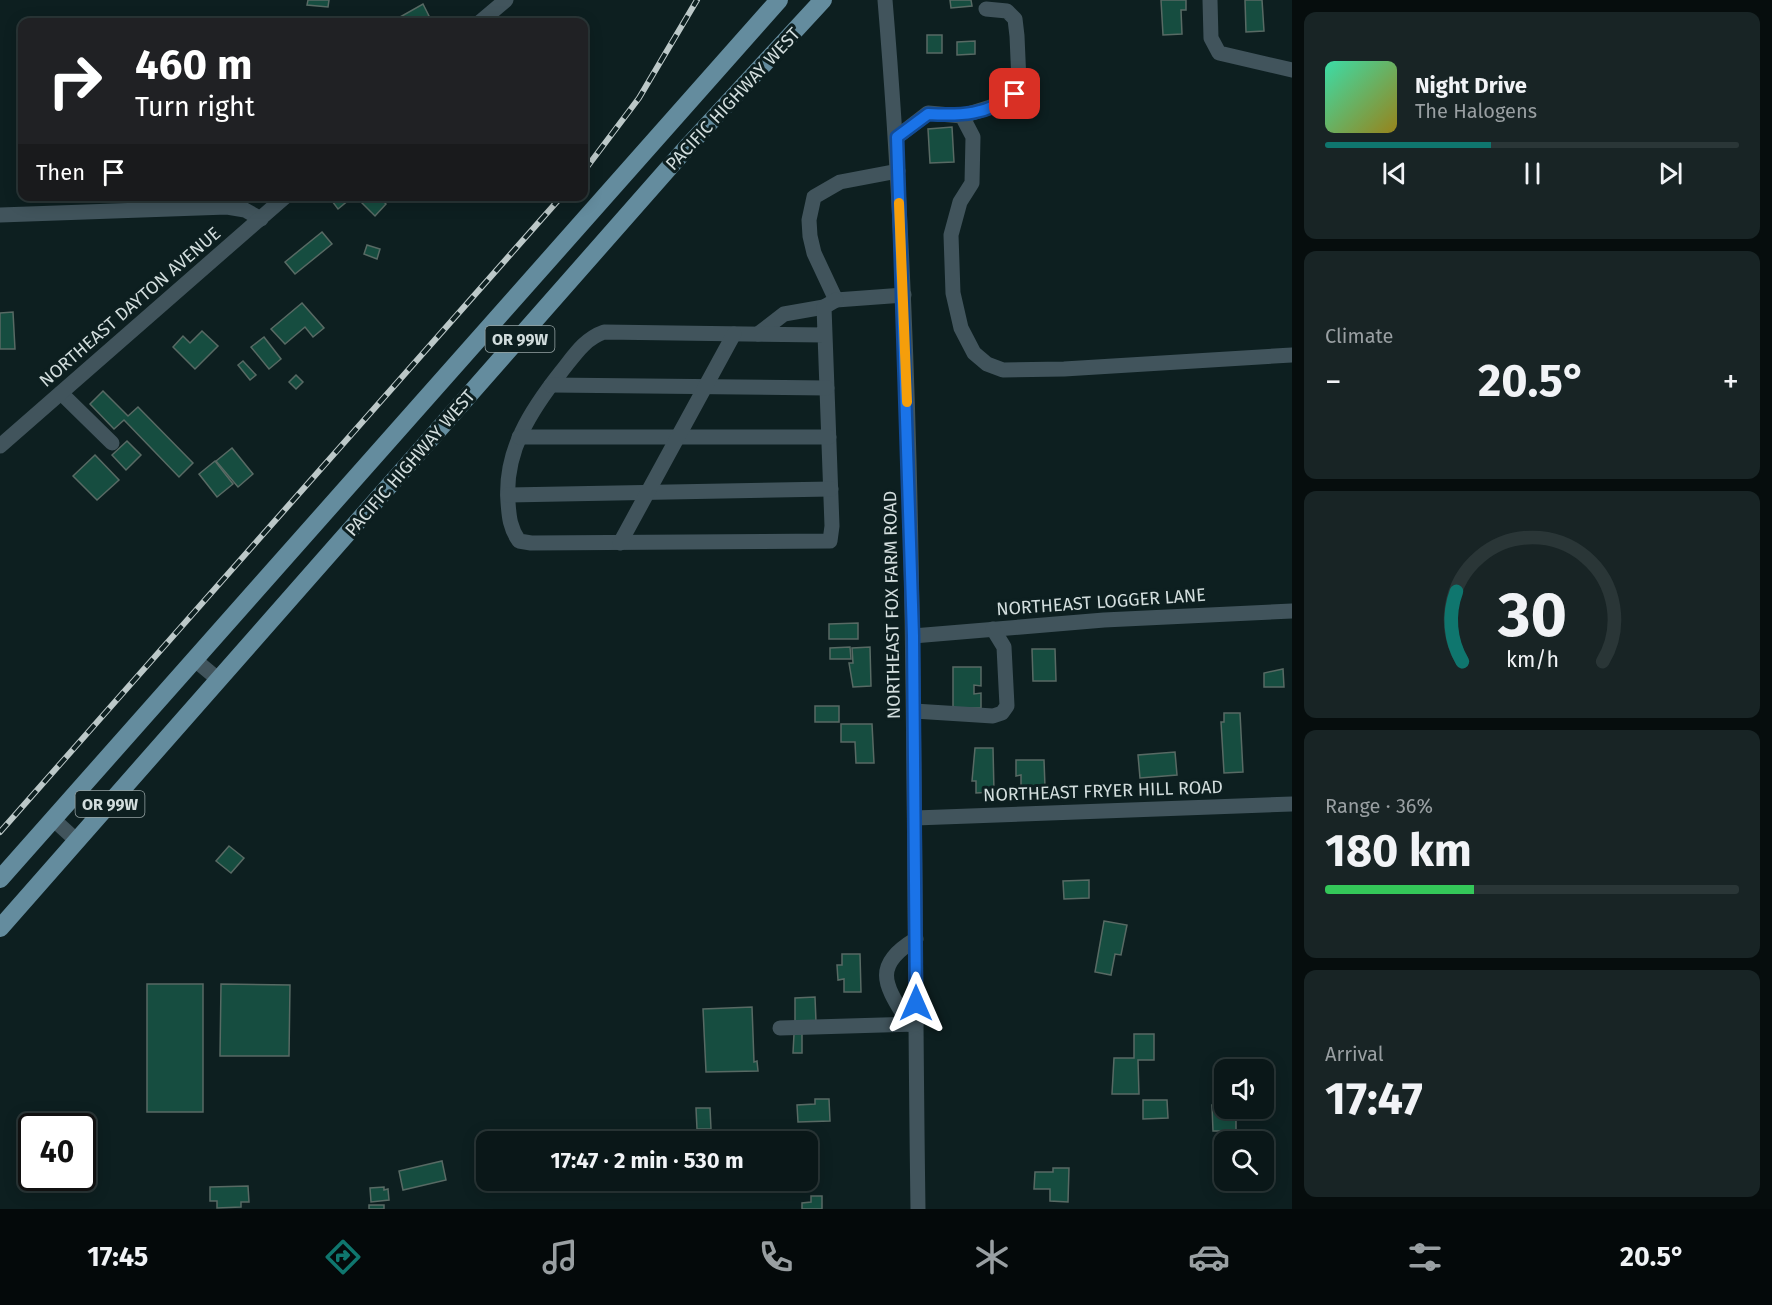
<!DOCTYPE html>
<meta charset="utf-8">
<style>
:root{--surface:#0a1718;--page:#182425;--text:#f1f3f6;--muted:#999fa2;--line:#2a3637;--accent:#0f766e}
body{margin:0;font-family:"Fira Sans",sans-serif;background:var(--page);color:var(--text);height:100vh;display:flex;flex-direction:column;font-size:22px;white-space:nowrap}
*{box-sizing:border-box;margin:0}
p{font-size:20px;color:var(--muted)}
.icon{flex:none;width:33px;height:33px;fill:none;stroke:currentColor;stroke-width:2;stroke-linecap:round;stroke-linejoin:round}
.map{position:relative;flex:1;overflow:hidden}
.drawer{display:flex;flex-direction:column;gap:12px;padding:12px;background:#060d0d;width:480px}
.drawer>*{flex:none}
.banner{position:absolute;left:18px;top:18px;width:570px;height:183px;border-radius:12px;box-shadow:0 3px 15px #0003,0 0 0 2px var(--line);background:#202124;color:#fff;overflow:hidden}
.controls{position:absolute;left:1214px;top:1059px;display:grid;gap:12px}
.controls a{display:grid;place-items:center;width:60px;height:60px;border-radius:12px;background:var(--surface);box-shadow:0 3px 15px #0003,0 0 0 2px var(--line);font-size:30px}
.speed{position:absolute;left:18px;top:1113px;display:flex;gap:12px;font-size:30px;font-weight:700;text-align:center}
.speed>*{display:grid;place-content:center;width:78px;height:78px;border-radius:50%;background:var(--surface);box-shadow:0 3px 15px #0003,0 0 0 2px var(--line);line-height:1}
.speed .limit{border:3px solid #111;border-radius:9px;background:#fff;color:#111}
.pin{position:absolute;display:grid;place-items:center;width:51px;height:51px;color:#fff;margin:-26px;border-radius:12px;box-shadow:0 3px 9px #0006}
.me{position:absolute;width:66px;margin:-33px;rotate:0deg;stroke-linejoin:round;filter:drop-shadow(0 0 4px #0008)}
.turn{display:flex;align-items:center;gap:21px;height:126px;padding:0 18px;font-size:27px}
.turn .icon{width:78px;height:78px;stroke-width:2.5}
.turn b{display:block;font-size:42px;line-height:51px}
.then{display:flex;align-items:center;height:57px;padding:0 18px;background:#0003;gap:12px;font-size:22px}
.big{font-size:45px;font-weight:700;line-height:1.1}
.drawer .card{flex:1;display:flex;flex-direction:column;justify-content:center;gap:9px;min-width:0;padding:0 21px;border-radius:12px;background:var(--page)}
.drawer .dial{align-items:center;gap:0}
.dial svg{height:156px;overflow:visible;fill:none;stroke:var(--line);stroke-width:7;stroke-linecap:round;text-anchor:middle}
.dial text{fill:var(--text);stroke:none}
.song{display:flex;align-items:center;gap:18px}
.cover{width:72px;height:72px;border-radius:9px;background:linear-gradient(135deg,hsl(160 70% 55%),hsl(50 70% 35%))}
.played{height:6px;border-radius:3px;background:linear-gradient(90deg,var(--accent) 40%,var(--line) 40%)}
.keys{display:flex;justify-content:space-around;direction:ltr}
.heat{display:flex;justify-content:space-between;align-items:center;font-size:33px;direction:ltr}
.charge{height:9px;border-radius:4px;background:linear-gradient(90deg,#34c759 36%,var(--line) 0)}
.trip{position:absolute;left:476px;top:1131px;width:342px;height:60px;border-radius:12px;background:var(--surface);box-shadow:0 3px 15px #0003,0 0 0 2px var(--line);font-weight:700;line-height:60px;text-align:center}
.menu{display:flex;height:96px;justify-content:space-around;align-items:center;background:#04090a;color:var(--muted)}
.menu .icon{width:42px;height:42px}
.menu .active{color:var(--accent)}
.menu b{font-size:27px;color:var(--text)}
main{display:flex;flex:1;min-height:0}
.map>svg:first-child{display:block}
</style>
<main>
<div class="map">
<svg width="1292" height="1209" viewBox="0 0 1292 1209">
<rect width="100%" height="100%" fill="#0d1f20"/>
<g fill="#164d40" stroke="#586a64" stroke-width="1.5">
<path d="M 308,0 L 329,0 L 328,7 L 307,5 Z"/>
<path d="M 950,0 L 971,0 L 972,6 L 951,8 Z"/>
<path d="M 1161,0 L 1186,0 L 1186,10 L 1181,10 L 1182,34 L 1163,35 Z"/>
<path d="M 1245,0 L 1262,0 L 1264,31 L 1246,32 Z"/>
<path d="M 423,4 L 429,16 L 418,22 L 404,22 L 400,17 Z"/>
<rect x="927" y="35" width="15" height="18"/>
<path d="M 975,41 L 975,54 L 957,55 L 957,42 Z"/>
<path d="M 952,127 L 954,162 L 930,163 L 928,129 Z"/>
<path d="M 348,196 L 350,199 L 338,209 L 329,197 Z"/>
<path d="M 355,196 L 378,196 L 386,204 L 375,216 Z"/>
<path d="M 322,232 L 332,244 L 295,274 L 285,262 Z"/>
<path d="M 367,245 L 380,249 L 377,259 L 364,254 Z"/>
<path d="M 302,303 L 324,328 L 313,337 L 305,327 L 285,344 L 271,329 Z"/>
<path d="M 13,312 L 15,349 L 0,349 L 0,313 Z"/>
<path d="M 202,331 L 218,346 L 195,369 L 173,347 L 183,336 L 190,343 Z"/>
<path d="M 264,337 L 281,359 L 269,369 L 251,347 Z"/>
<path d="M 243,361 L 256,375 L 250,380 L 238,365 Z"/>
<path d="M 296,375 L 303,382 L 296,389 L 289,382 Z"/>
<path d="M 103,391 L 128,416 L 138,407 L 193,463 L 179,477 L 124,420 L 114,429 L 90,404 Z"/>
<path d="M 127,441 L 141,455 L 126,470 L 112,455 Z"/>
<path d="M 232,448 L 253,474 L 238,487 L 216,461 Z"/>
<path d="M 95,455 L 119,480 L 97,500 L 73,476 Z"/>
<path d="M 215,461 L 233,484 L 217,497 L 199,474 Z"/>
<path d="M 858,623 L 858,639 L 829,639 L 829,624 Z"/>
<path d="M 850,647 L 851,659 L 830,659 L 830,648 Z"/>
<path d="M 870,647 L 871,686 L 853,687 L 849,663 L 853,663 L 852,648 Z"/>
<path d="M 1032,649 L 1055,649 L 1056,681 L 1033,681 Z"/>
<path d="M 953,667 L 981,667 L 981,686 L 974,685 L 974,694 L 981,693 L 981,708 L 953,708 Z"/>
<path d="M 1283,669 L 1284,687 L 1264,687 L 1264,673 Z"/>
<rect x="815" y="706" width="24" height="16"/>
<path d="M 1224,713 L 1240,713 L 1243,772 L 1224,773 L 1221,722 L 1224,722 Z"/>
<path d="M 841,724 L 872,724 L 874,763 L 856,763 L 855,742 L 841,742 Z"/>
<path d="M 975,748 L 993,748 L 994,792 L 976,793 L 976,781 L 972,781 Z"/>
<path d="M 1175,752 L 1177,775 L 1140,778 L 1138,755 Z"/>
<path d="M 1016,760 L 1044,760 L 1045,787 L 1021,787 L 1021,775 L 1016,776 Z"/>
<path d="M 229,846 L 244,858 L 231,873 L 216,861 Z"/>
<path d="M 1089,880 L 1089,898 L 1064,899 L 1063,881 Z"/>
<path d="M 1104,921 L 1127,925 L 1121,955 L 1115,954 L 1111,975 L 1095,972 Z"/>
<path d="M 842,954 L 860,954 L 861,992 L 844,992 L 844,979 L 838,980 L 837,965 L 842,965 Z"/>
<rect x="147" y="984" width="56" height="128"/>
<path d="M 221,984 L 290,985 L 289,1056 L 220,1056 Z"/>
<path d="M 815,997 L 816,1022 L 795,1022 L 795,998 Z"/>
<path d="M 752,1007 L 754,1062 L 757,1061 L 758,1071 L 706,1072 L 703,1009 Z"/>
<path d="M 794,1034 L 802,1034 L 802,1053 L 793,1053 Z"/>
<path d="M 1134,1034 L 1154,1034 L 1154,1060 L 1138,1060 L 1139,1094 L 1112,1094 L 1114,1058 L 1134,1058 Z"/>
<path d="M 815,1099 L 829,1099 L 830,1121 L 798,1122 L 797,1105 L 815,1104 Z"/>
<path d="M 1143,1100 L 1167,1100 L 1168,1118 L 1143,1119 Z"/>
<path d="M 1212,1105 L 1236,1108 L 1236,1131 L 1213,1131 Z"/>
<path d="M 696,1108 L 710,1108 L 711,1129 L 697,1129 Z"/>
<path d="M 442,1161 L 446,1180 L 403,1190 L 399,1171 Z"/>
<path d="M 1053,1168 L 1069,1168 L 1068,1202 L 1050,1201 L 1050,1189 L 1034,1189 L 1035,1172 L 1053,1172 Z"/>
<path d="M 248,1186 L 249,1202 L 241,1202 L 241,1207 L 217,1208 L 217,1201 L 210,1201 L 210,1187 Z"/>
<path d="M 384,1187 L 384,1190 L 388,1189 L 389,1200 L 371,1202 L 370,1188 Z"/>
<path d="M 811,1196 L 822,1196 L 822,1209 L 802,1209 L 802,1203 L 811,1202 Z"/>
<rect x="369" y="1205" width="15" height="4"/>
</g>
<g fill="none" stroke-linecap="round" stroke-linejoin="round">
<g stroke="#41545c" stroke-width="15">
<path d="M 885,0 C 919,402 912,806 918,1209"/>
<path d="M 1210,0 L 1211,38 L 1219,53 L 1292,70"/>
<path d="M 480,22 L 506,0"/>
<path d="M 962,116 L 991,107 L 1015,94 L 1019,82 L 1017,36 L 1015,19 L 1007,11 L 986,9"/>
<path d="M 897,137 L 928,113 L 962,116 L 973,137 L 972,183 L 960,202 L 951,235 L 953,293 L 961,328 L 974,353 L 987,364 L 1003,370 L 1064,369 L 1292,355"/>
<path d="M 898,171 L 840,182 L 814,197 L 809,220 L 810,236 L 814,253 L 836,300 L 904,295"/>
<path d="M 0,215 L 227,207 L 245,210 L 261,219"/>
<path d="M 758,334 L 784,314 L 824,307"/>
<path d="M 825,335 L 604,332 C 584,339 574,356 561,372 C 531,410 504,451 508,502 C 509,517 510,528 519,541 L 531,543 L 830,541 L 832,526 C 829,453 827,380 824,307 L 836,300"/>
<path d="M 551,385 L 827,388"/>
<path d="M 61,393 L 112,443"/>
<path d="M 519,437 L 829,437"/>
<path d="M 0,446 L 286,196"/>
<path d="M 508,495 L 831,489"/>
<path d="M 620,543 L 734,334"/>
<path d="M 913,636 L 1104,620 L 1292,611"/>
<path d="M 195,660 L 219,680"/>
<path d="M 914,711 L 993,716 L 1002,713 L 1007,706 L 1004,647 L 993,629"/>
<path d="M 915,818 L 1292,804"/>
<path d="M 53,819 L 77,841"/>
<path d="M 909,1024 C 886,986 870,967 916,939"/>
<path d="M 780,1028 L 916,1024"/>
</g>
<g stroke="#648c9e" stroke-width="18">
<path d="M 0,879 L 779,0"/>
<path d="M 0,928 L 689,145 L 823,0"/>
</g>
<g stroke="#bcc8c8" stroke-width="6">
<g id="rail">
<path d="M 584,171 L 639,98 L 697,0"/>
<path d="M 0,832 L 562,196"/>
</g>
</g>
<use href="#rail" stroke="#0d1f20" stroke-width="4" stroke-dasharray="11" stroke-linecap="butt"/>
</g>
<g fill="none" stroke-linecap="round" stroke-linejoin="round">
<g stroke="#114b97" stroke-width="15">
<path id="route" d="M 916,1003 L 913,636 L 897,137 L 928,114 C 961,116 987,115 1015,94"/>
</g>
<use href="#route" stroke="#1a73e8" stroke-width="10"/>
<path stroke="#f59e0b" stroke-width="10" d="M 899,203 L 907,402"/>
</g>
<g text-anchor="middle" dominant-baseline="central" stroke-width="6" stroke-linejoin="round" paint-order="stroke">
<g fill="#0d1f20" stroke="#97a4a4" stroke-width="1.5">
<rect x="485.5" y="326" width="69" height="26" rx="4.5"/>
<rect x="75.5" y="791" width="69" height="26" rx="4.5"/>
</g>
<g font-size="16" font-weight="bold" fill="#d2dddd">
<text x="520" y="339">OR 99W</text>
<text x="110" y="804">OR 99W</text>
</g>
<g font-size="18" fill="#d2dddd" stroke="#0d1f20">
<text transform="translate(733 99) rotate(-47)">PACIFIC HIGHWAY WEST</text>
<text transform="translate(130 307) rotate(-41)">NORTHEAST DAYTON AVENUE</text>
<text transform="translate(410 463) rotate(-49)">PACIFIC HIGHWAY WEST</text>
<text transform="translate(1101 602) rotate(-4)">NORTHEAST LOGGER LANE</text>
<text transform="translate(892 605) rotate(-91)">NORTHEAST FOX FARM ROAD</text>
<text transform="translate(1103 791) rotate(-2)">NORTHEAST FRYER HILL ROAD</text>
</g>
</g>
</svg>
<div class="controls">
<a><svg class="icon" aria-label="sound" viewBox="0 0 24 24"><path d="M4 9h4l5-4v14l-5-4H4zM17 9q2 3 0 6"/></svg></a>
<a><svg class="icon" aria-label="search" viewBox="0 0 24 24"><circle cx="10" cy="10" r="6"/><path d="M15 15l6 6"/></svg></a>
</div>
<div class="speed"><div class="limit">40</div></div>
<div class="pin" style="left:1015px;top:94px;background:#d93025"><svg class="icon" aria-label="arrive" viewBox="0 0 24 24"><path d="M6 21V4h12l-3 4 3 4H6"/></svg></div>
<svg class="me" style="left:916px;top:1003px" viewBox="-20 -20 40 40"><path d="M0-17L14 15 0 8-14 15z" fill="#1a73e8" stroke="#fff" stroke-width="4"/></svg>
<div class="trip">17:47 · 2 min · 530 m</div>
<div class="banner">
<div class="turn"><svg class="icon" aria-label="right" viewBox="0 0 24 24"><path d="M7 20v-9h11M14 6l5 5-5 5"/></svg><div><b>460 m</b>Turn right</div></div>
<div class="then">Then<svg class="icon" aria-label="arrive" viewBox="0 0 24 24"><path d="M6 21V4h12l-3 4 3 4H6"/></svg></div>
</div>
</div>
<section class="drawer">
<div class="card">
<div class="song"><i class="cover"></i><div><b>Night Drive</b><p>The Halogens</p></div></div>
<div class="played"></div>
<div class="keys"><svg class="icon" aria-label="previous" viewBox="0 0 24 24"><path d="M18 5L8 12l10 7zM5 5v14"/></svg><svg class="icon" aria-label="pause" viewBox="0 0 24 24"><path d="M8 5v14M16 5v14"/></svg><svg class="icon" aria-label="next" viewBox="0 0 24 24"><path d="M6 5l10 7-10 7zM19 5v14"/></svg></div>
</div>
<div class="card"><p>Climate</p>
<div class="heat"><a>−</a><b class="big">20.5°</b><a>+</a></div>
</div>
<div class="card dial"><svg viewBox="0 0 100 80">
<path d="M14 69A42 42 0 1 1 86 69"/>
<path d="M14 69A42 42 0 0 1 11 33" stroke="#0f766e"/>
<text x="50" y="56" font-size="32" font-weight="700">30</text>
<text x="50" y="72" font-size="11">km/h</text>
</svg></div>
<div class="card"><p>Range · 36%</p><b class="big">180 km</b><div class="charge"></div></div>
<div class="card"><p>Arrival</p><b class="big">17:47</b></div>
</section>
</main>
<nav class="menu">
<b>17:45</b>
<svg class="icon active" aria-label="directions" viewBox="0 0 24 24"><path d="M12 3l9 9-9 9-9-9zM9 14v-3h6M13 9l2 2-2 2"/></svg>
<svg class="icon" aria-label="music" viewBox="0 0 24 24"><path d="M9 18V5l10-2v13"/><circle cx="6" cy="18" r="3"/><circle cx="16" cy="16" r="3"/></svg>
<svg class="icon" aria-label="phone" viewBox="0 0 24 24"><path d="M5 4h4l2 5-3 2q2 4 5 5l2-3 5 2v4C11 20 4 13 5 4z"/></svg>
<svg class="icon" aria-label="climate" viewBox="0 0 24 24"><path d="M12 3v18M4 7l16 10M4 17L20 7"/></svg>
<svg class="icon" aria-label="car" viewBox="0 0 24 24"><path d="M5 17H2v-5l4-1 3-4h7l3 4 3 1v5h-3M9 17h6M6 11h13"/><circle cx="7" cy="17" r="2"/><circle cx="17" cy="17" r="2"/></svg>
<svg class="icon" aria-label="filters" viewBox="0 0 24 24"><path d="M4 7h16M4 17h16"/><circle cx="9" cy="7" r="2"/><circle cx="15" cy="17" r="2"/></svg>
<b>20.5°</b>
</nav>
